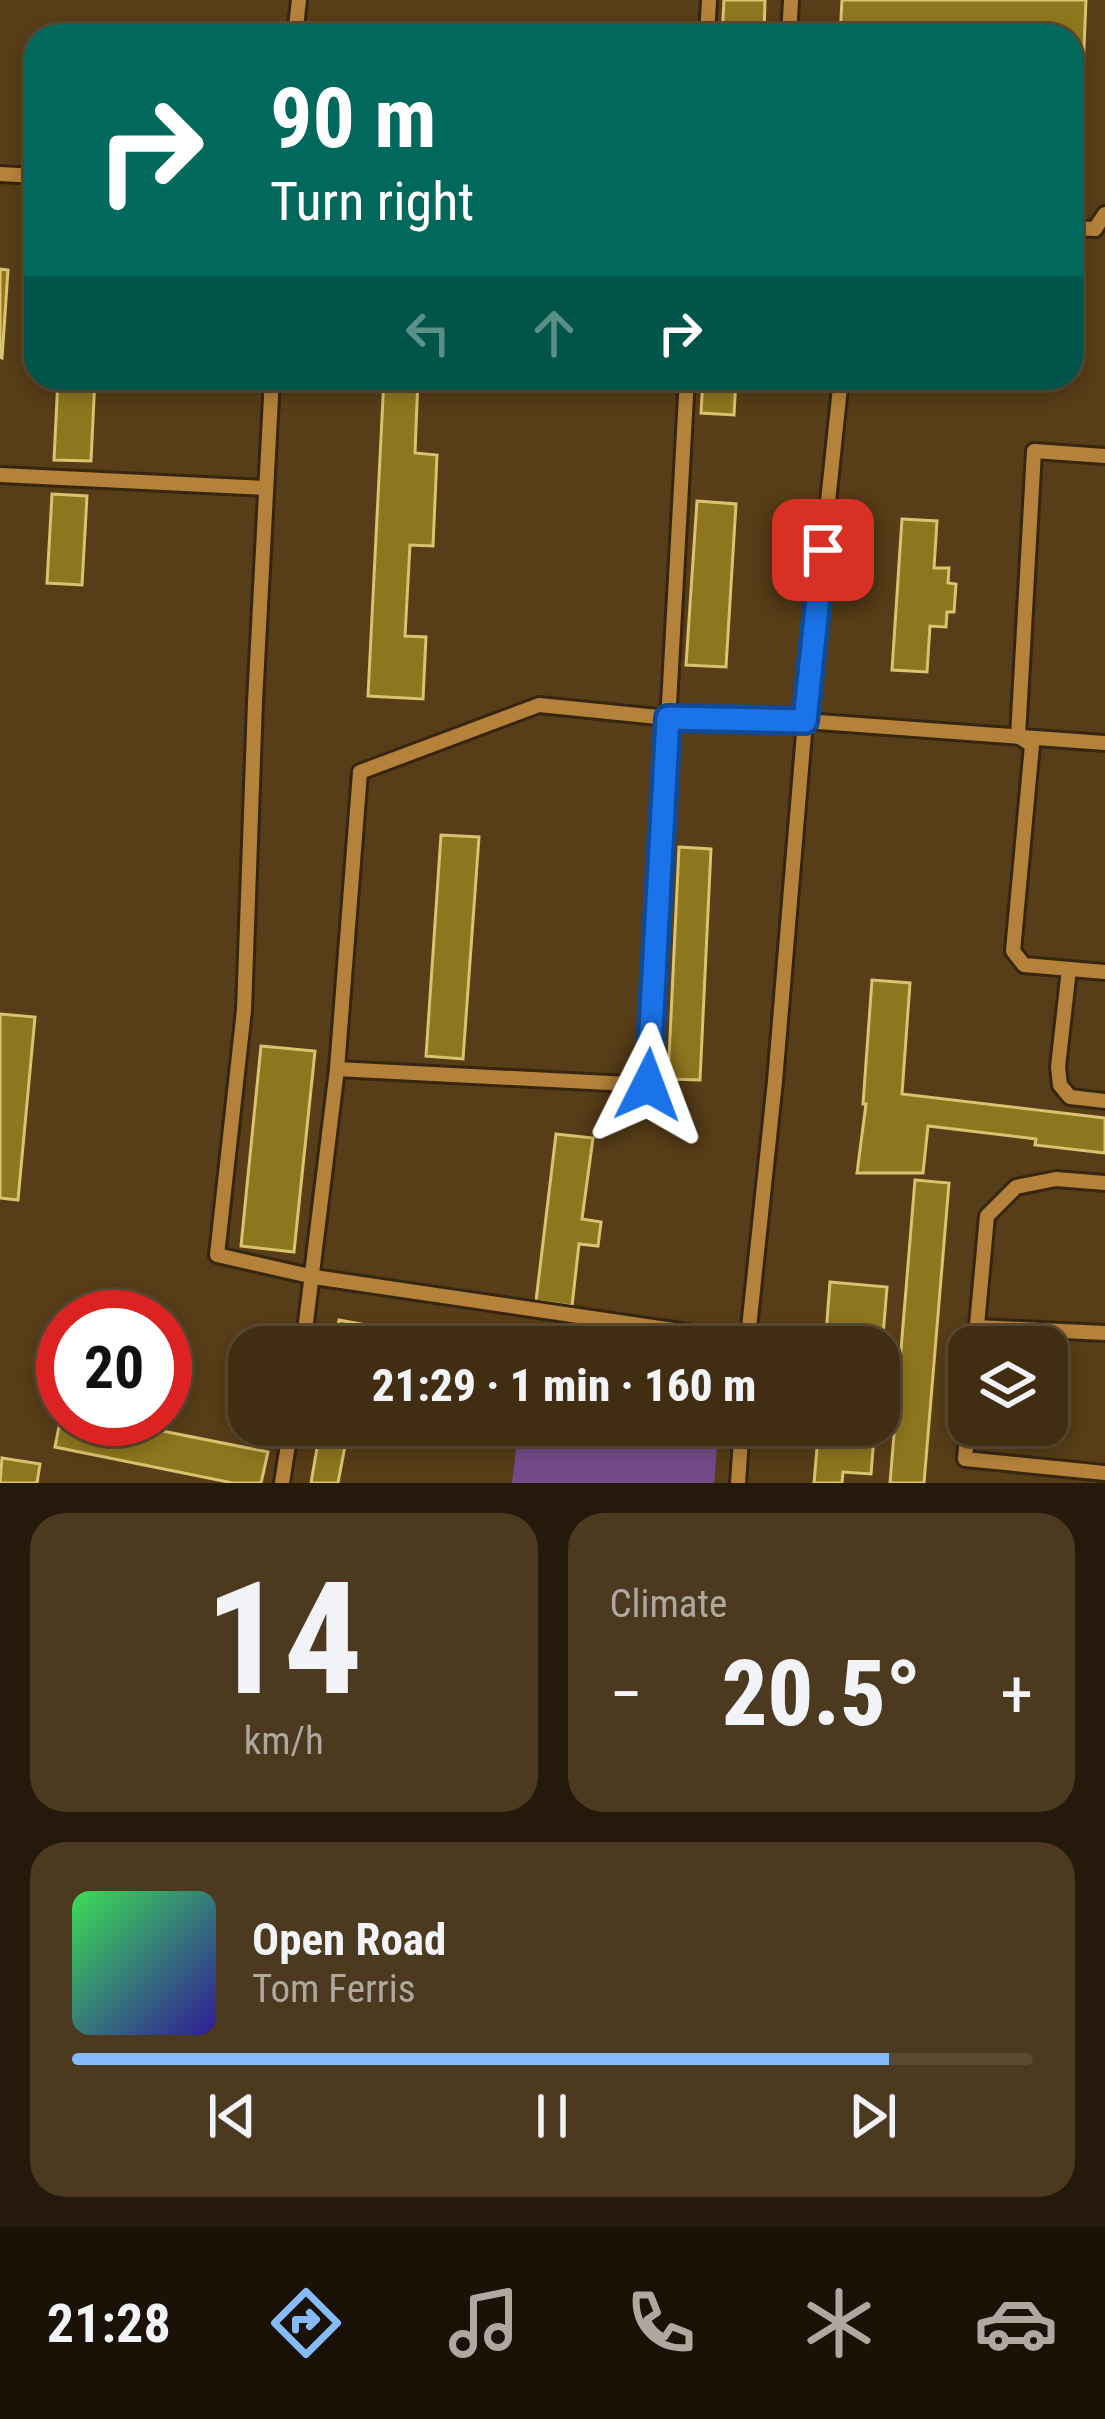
<!DOCTYPE html>
<meta charset="utf-8">
<style>
:root{--surface:#412e12;--page:#4c3a20;--text:#f1f3f6;--muted:#aea89f;--line:#5a4a32;--accent:#86bbfb}
body{margin:0;font-family:"Roboto Condensed",sans-serif;background:var(--page);color:var(--text);height:100vh;display:flex;flex-direction:column;font-size:45px;white-space:nowrap}
*{box-sizing:border-box;margin:0}
p{font-size:39px;color:var(--muted)}
.icon{flex:none;width:66px;height:66px;fill:none;stroke:currentColor;stroke-width:2;stroke-linecap:round;stroke-linejoin:round}
.map{position:relative;height:1483px;overflow:hidden}
.side{display:flex;flex-direction:column;gap:30px;padding:30px;background:#24190a;flex:1}
.side>*{flex:none}
.hud{position:absolute;left:24px;top:24px;width:1059px;height:366px;border-radius:36px;box-shadow:0 6px 18px #0003,0 0 0 3px var(--line);background:#00695c;color:#fff;overflow:hidden}
.tools{position:absolute;left:948px;top:1326px;display:grid;gap:24px}
.tools a{display:grid;place-items:center;width:120px;height:120px;border-radius:24px;background:var(--surface);box-shadow:0 6px 18px #0003,0 0 0 3px var(--line);font-size:60px}
.speed{position:absolute;left:36px;top:1290px;display:flex;gap:24px;font-size:60px;font-weight:700;text-align:center}
.speed>*{display:grid;place-content:center;width:156px;height:156px;border-radius:50%;background:var(--surface);box-shadow:0 6px 18px #0003,0 0 0 3px var(--line);line-height:1}
.speed .limit{border:18px solid #d22;background:#fff;color:#111}
.pin{position:absolute;display:grid;place-items:center;width:102px;height:102px;color:#fff;margin:-51px;border-radius:24px;box-shadow:0 6px 18px #0006}
.me{position:absolute;width:132px;margin:-66px;rotate:3deg;stroke-linejoin:round;filter:drop-shadow(0 0 9px #0008)}
.turn{display:flex;align-items:center;gap:42px;height:252px;padding:0 48px;font-size:54px}
.turn .icon{width:156px;height:156px;stroke-width:2.5}
.turn b{display:block;font-size:84px;line-height:102px}
.lanes{display:flex;align-items:center;height:114px;padding:0 48px;background:#0003;justify-content:center;gap:60px;direction:ltr}
.lanes .off{opacity:.35}
.big{font-size:90px;font-weight:800;line-height:1.1}
.side .tile{flex:1;display:flex;flex-direction:column;justify-content:center;gap:18px;min-width:0;padding:0 42px;border-radius:36px;background:var(--page)}
.side .dial{align-items:center;gap:0}
.dial b{font-size:156px;line-height:1}
.song{display:flex;align-items:center;gap:36px}
.cover{width:144px;height:144px;border-radius:18px;background:linear-gradient(135deg,hsl(130 70% 55%),hsl(250 70% 35%))}
.played{height:12px;border-radius:6px;background:linear-gradient(90deg,var(--accent) 85%,var(--line) 85%)}
.keys{display:flex;justify-content:space-around;direction:ltr}
.heat{display:flex;justify-content:space-between;align-items:center;font-size:66px;direction:ltr}
.side .tiles{flex:1;display:grid;gap:30px;grid-template-columns:1fr 1fr}
.tile:last-child{grid-column:span 2}
.trip{position:absolute;left:228px;top:1326px;width:672px;height:120px;border-radius:36px;background:var(--surface);box-shadow:0 6px 18px #0003,0 0 0 3px var(--line);font-weight:800;line-height:120px;text-align:center}
.menu{display:flex;height:192px;justify-content:space-around;align-items:center;background:#1a1207;color:var(--muted)}
.menu .icon{width:84px;height:84px}
.menu .active{color:var(--accent)}
.menu b{font-size:54px;color:var(--text)}
.map>svg:first-child{display:block}
</style>
<div class="map">
<svg width="1105" height="1483" viewBox="0 0 1105 1483">
<rect width="100%" height="100%" fill="#573d18"/>
<path fill="#744b88" d="M 519,1425 L 719,1425 L 714,1483 L 512,1483 Z"/>
<g fill="#8e761e" stroke="#dbc26f" stroke-width="3">
<path d="M 724,0 L 765,0 L 764,36 L 722,36 Z"/>
<path d="M 842,0 L 1086,0 L 1081,121 L 1071,120 L 1071,36 L 840,36 Z"/>
<path d="M 0,269 L 8,270 L 2,358 L 0,357 Z"/>
<path d="M 58,378 L 95,378 L 91,461 L 54,460 Z"/>
<path d="M 384,378 L 418,378 L 415,453 L 437,455 L 433,546 L 410,545 L 405,636 L 426,637 L 423,699 L 368,696 Z"/>
<path d="M 703,378 L 736,378 L 734,415 L 701,413 Z"/>
<path d="M 52,494 L 87,496 L 82,585 L 47,583 Z"/>
<path d="M 697,501 L 736,504 L 726,667 L 686,665 Z"/>
<path d="M 902,519 L 937,521 L 934,568 L 949,568 L 948,583 L 956,584 L 954,612 L 947,612 L 946,627 L 930,626 L 927,672 L 892,670 Z"/>
<path d="M 441,835 L 479,837 L 463,1059 L 426,1056 Z"/>
<path d="M 679,847 L 711,849 L 700,1080 L 668,1079 Z"/>
<path d="M 872,980 L 910,983 L 902,1094 L 1105,1118 L 1105,1153 L 1035,1145 L 1036,1139 L 928,1126 L 923,1173 L 857,1173 L 866,1104 L 863,1104 Z"/>
<path d="M 0,1014 L 35,1017 L 18,1200 L 0,1198 Z"/>
<path d="M 261,1046 L 315,1051 L 294,1252 L 241,1246 Z"/>
<path d="M 556,1134 L 593,1138 L 582,1219 L 601,1222 L 598,1246 L 579,1244 L 572,1306 L 536,1301 Z"/>
<path d="M 915,1180 L 949,1183 L 924,1483 L 890,1483 Z"/>
<path d="M 830,1282 L 887,1287 L 883,1336 L 858,1334 L 857,1347 L 825,1347 Z"/>
<path d="M 339,1320 L 366,1325 L 362,1347 L 334,1347 Z"/>
<path d="M 62,1411 L 63,1419 L 102,1419 L 268,1452 L 261,1483 L 233,1483 L 55,1447 Z"/>
<path d="M 321,1425 L 349,1425 L 338,1483 L 311,1483 Z"/>
<path d="M 819,1425 L 875,1425 L 871,1474 L 843,1472 L 842,1483 L 814,1483 Z"/>
<path d="M 2,1458 L 40,1464 L 37,1483 L 0,1483 Z"/>
</g>
<g fill="none" stroke-linecap="round" stroke-linejoin="round">
<g stroke="#362610" stroke-width="20">
<g id="lane">
<path d="M 295,36 L 299,0"/>
<path d="M 707,36 L 709,0"/>
<path d="M 789,36 L 791,0"/>
<path d="M 0,174 L 36,176"/>
<path d="M 1071,228 L 1095,229 L 1105,214"/>
<path d="M 272,378 L 255,702 L 244,1010 L 217,1255 L 314,1277 L 748,1341"/>
<path d="M 1105,456 L 1034,451 L 1018,736 L 1032,745 L 1013,951 L 1024,965 L 1105,972"/>
<path d="M 0,475 L 266,488"/>
<path d="M 1069,969 L 1058,1067 L 1060,1085 L 1070,1097 L 1105,1101"/>
<path d="M 337,1069 L 648,1085 L 687,378"/>
<path d="M 977,1327 L 1105,1333"/>
<path d="M 303,1347 L 337,1069 L 360,772 L 539,705 L 668,718 L 805,721 L 1105,743"/>
<path d="M 747,1347 L 775,1081 L 805,721 L 841,378"/>
<path d="M 975,1347 L 987,1216 L 1016,1187 L 1056,1179 L 1105,1183"/>
<path d="M 969,1412 L 965,1459 L 1105,1473"/>
<path d="M 282,1483 L 291,1425"/>
<path d="M 738,1483 L 742,1425"/>
</g>
</g>
<use href="#lane" stroke="#b4823b" stroke-width="14"/>
</g>
<g fill="none" stroke-linecap="round" stroke-linejoin="round">
<g stroke="#114b97" stroke-width="30">
<path id="route" d="M 648,1085 L 668,718 L 805,721 L 823,550"/>
</g>
<use href="#route" stroke="#1a73e8" stroke-width="21"/>
</g>
</svg>
<div class="tools">
<a><svg class="icon" aria-label="layers" viewBox="0 0 24 24"><path d="M12 4l9 5-9 5-9-5zM3 14l9 5 9-5"/></svg></a>
</div>
<div class="speed"><div class="limit">20</div></div>
<div class="pin" style="left:823px;top:550px;background:#d93025"><svg class="icon" aria-label="arrive" viewBox="0 0 24 24"><path d="M6 21V4h12l-3 4 3 4H6"/></svg></div>
<svg class="me" style="left:648px;top:1085px" viewBox="-20 -20 40 40"><path d="M0-17L14 15 0 8-14 15z" fill="#1a73e8" stroke="#fff" stroke-width="4"/></svg>
<div class="trip">21:29 · 1 min · 160 m</div>
<div class="hud">
<div class="turn"><svg class="icon" aria-label="right" viewBox="0 0 24 24"><path d="M7 20v-9h11M14 6l5 5-5 5"/></svg><div><b>90 m</b>Turn right</div></div>
<div class="lanes"><svg class="icon off" aria-label="left" viewBox="0 0 24 24"><path d="M17 20v-9H6M10 6l-5 5 5 5"/></svg><svg class="icon off" aria-label="ahead" viewBox="0 0 24 24"><path d="M12 20V5M6 11l6-6 6 6"/></svg><svg class="icon" aria-label="right" viewBox="0 0 24 24"><path d="M7 20v-9h11M14 6l5 5-5 5"/></svg></div>
</div>
</div>
<section class="side">
<div class="tiles">
<div class="tile dial"><b>14</b><p>km/h</p></div>
<div class="tile"><p>Climate</p>
<div class="heat"><a>−</a><b class="big">20.5°</b><a>+</a></div>
</div>
<div class="tile">
<div class="song"><i class="cover"></i><div><b>Open Road</b><p>Tom Ferris</p></div></div>
<div class="played"></div>
<div class="keys"><svg class="icon" aria-label="previous" viewBox="0 0 24 24"><path d="M18 5L8 12l10 7zM5 5v14"/></svg><svg class="icon" aria-label="pause" viewBox="0 0 24 24"><path d="M8 5v14M16 5v14"/></svg><svg class="icon" aria-label="next" viewBox="0 0 24 24"><path d="M6 5l10 7-10 7zM19 5v14"/></svg></div>
</div>
</div>
</section>
<nav class="menu">
<b>21:28</b>
<svg class="icon active" aria-label="directions" viewBox="0 0 24 24"><path d="M12 3l9 9-9 9-9-9zM9 14v-3h6M13 9l2 2-2 2"/></svg>
<svg class="icon" aria-label="music" viewBox="0 0 24 24"><path d="M9 18V5l10-2v13"/><circle cx="6" cy="18" r="3"/><circle cx="16" cy="16" r="3"/></svg>
<svg class="icon" aria-label="phone" viewBox="0 0 24 24"><path d="M5 4h4l2 5-3 2q2 4 5 5l2-3 5 2v4C11 20 4 13 5 4z"/></svg>
<svg class="icon" aria-label="climate" viewBox="0 0 24 24"><path d="M12 3v18M4 7l16 10M4 17L20 7"/></svg>
<svg class="icon" aria-label="car" viewBox="0 0 24 24"><path d="M5 17H2v-5l4-1 3-4h7l3 4 3 1v5h-3M9 17h6M6 11h13"/><circle cx="7" cy="17" r="2"/><circle cx="17" cy="17" r="2"/></svg>
</nav>
